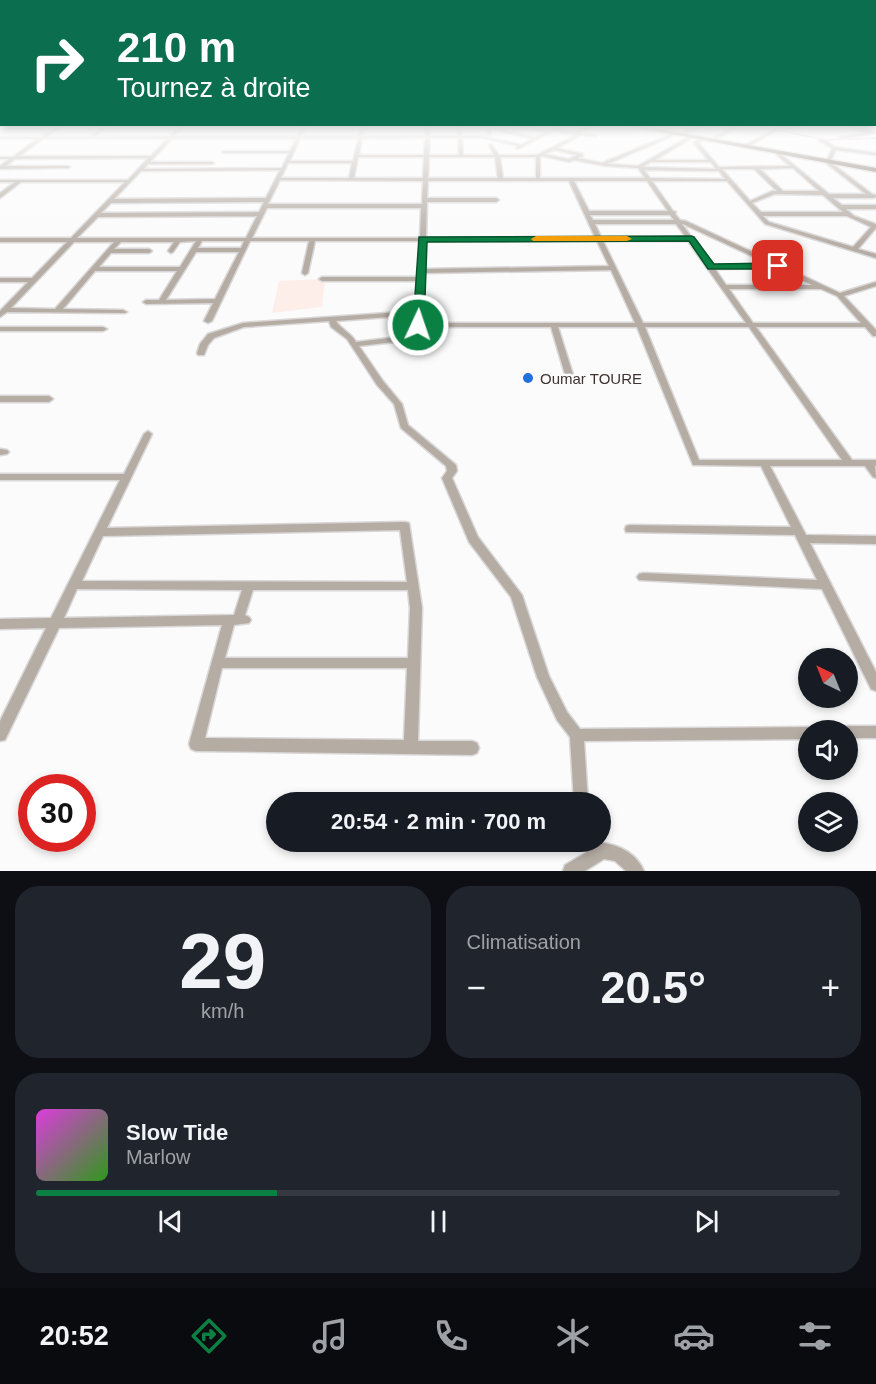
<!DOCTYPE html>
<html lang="fr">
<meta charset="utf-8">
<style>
:root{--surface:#171b24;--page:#20242c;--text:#f1f3f6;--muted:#9ea1a6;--line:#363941;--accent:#0b8043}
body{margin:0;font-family:Helvetica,sans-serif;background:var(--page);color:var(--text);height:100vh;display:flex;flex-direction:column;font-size:22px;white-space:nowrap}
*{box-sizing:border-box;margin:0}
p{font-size:20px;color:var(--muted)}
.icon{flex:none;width:33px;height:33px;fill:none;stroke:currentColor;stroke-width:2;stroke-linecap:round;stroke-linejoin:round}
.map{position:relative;height:871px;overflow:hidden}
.details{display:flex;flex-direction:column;gap:15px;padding:15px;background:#0d0f14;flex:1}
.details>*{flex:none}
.guide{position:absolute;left:0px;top:0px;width:876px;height:126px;box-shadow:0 3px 9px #0003;background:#0b6e4f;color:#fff;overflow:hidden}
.needle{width:39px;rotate:317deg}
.buttons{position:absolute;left:798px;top:648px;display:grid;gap:12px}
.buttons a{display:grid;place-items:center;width:60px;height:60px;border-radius:50%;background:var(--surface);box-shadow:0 3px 9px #0003;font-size:30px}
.speed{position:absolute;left:18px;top:774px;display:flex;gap:12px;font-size:30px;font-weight:700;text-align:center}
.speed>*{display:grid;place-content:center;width:78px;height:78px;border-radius:50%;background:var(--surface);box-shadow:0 3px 9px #0003;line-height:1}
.speed .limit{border:9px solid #d22;background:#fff;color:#111}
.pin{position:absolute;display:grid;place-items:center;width:51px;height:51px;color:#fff;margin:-26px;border-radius:12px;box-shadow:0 3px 9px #0006}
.me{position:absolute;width:66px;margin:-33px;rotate:3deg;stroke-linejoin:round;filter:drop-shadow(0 0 4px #0008)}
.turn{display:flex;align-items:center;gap:21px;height:126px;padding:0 18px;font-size:27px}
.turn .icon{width:78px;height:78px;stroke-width:2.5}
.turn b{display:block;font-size:42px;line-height:51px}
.big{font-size:45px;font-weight:800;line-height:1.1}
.details .card{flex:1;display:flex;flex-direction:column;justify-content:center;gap:9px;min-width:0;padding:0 21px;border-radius:24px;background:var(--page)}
.details .dial{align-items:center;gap:0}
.dial b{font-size:78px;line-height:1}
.song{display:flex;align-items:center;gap:18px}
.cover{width:72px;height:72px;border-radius:9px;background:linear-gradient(135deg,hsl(300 70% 55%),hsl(110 70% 35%))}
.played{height:6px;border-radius:3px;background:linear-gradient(90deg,var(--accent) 30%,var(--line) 30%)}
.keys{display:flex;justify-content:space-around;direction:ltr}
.heat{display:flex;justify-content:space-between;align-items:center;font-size:33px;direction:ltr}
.details .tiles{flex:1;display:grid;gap:15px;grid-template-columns:1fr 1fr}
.card:last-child{grid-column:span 2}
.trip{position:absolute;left:266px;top:792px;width:345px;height:60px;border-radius:30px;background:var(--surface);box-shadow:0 3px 9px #0003;font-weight:800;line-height:60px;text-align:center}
.tab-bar{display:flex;height:96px;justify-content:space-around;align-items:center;background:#090b0e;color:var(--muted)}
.tab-bar .icon{width:42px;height:42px}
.tab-bar .on{color:var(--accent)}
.tab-bar b{font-size:27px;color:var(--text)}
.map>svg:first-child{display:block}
</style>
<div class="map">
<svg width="876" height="871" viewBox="0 0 876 871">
<rect width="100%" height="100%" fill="#fbfbfb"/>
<path fill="#feeeea" d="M 325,279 L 322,307 L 272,313 L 279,281 Z"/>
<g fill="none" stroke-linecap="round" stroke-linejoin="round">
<path stroke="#cea8bf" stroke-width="1.5" d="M 754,125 L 826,140 L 876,138"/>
<g stroke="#d9d7d7" stroke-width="3">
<g id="minor">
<path d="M 62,125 L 47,137 L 90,137 L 104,125 L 109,125 L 95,137 L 170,136 L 180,125 L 185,125 L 174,136 L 297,136 L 303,125 L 307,125 L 302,136 L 358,136 L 361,125 L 365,125 L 363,136 L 425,136 L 426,125 L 430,125 L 430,136 L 458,136 L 457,125 L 461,125 L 462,136 L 483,136 L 521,145 L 532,139 L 496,130 L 498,129 L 535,137 L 545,132 L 513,125 C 523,125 542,132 549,130 C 555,129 557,125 564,125 L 557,129 L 574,132 L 588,125 L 594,125 L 579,133 L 596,135 L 596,137 L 582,135 L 557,148 L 583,154 L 583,156 L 578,158 L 602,163 L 674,133 L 675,135 L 607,164 L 638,166 L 690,136 L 692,138 L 655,160 L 708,160 L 693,142 L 701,138 L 703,140 L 698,142 L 719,167 L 790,166 L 776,154 L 778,152 L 829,194 L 866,194 L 826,163 L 832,148 L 819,141 L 819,139 L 823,139 L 835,147 L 876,153 L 876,155 L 836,150 L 830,162 L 872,194 L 876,195 L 876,197 L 874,198 L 833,198 L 842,205 L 876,205 L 876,209 L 846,209 L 854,216 L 876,224 L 876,228 L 858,249 L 876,254 L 876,258 L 765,224 L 727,181 L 652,181 L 673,211 L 676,212 L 675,214 L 680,220 L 686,221 L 840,293 L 876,282 L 876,286 L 844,296 L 876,330 L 876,336 L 873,336 L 865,327 L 756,327 L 852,460 L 876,460 L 876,466 L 875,466 L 876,478 L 873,477 L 865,466 L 770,466 L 806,535 L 876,536 L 876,544 L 810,543 L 876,672 L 876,691 L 871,689 L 822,589 L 639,580 L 637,577 L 639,574 L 643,573 L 817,580 L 795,535 L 626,532 L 625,529 L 626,526 L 630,525 L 791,527 L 761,466 L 693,465 L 637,327 L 558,327 L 575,381 L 571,383 L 567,381 L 551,327 L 422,327 L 421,339 L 359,346 L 383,381 L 402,404 L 408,425 L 456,465 L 457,471 L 452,478 L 478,537 L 522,595 L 549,676 L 567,712 L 580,729 L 808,727 L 813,728 L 814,730 L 808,730 L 808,739 L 584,741 L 588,802 L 574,802 L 570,737 L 557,720 L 537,677 L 511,597 L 469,542 L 442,478 L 447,471 L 446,466 L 401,428 L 394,404 L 377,385 L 347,339 L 331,327 L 329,321 L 244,327 L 214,338 L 208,345 L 204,355 L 198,355 L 197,353 L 200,344 L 208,334 L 243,323 L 416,311 L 417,281 L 322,281 L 319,279 L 322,277 L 418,277 L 420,241 L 315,241 L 308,273 L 305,275 L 302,273 L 309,241 L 250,241 L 212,321 L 208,323 L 204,321 L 213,303 L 146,304 L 143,302 L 146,300 L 159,300 L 177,271 L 95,271 L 63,309 L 123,310 L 127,312 L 125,313 L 7,312 L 0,317 L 0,311 L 28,282 L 0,282 L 0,278 L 32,278 L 67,242 L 0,242 L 0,238 L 71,238 L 125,182 L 21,182 L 0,198 L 0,193 L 15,182 L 0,182 L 0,180 L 128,180 L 148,158 L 15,159 L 6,166 L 68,166 L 70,167 L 68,168 L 0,169 L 0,166 L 9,159 L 0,159 L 0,157 L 13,157 L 37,139 L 0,139 L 0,137 L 41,137 L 53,128 L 0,129 L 0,127 ZM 553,131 L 576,135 L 537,155 L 499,155 L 491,144 L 489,145 L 494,155 L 463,155 L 462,138 L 483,138 L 518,146 L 516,148 L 518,149 ZM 425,138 L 424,155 L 359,155 L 362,139 ZM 430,138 L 458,138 L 459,155 L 429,155 ZM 43,139 L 167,139 L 151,156 L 19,156 ZM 172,139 L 296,139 L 290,151 L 224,151 L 222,152 L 224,153 L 289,153 L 282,168 L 144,169 L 148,164 L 212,164 L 214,163 L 212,162 L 150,162 ZM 300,139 L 358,139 L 353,161 L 290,161 ZM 554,150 L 577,155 L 568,159 L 545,154 ZM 542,156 L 569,162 L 574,160 L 606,166 L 638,168 L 645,178 L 540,178 L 540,157 ZM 358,157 L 424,157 L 423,178 L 354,178 ZM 429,157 L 495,157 L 498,178 L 428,178 ZM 500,157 L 536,157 L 536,178 L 503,178 ZM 651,162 L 711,162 L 716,169 L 642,167 ZM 288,163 L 352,163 L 349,178 L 281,178 ZM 793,168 L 819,191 L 783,191 L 760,169 ZM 722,169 L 754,169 L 777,191 L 772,191 L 750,201 ZM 280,170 L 266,198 L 114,199 L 141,171 ZM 644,170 L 719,171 L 725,179 L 650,178 ZM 280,180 L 423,181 L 422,204 L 268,204 ZM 428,181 L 569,181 L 595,237 L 426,238 L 427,202 L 496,202 L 499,200 L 496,198 L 427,198 ZM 574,181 L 647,181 L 668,211 L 589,211 ZM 775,194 L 823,195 L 843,212 L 761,212 L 752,203 ZM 264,202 L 259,212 L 101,213 L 111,203 ZM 267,208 L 421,208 L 420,238 L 252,238 ZM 590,215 L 670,215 L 674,220 L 593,220 ZM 257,216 L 246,238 L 77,238 L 98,217 ZM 763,216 L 847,216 L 871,227 L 853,247 L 769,222 ZM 595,224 L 676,224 L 686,237 L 601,237 ZM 682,224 L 683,224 L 769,264 L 712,265 ZM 196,241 L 180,267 L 99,267 L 111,253 L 149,253 L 152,251 L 149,249 L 114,249 L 121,242 L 174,242 L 168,251 L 171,253 L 173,252 L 180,242 ZM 202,241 L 244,241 L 241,248 L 198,248 ZM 425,241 L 597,241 L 609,266 L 424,269 ZM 603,241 L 688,241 L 746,323 L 643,323 ZM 74,242 L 114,242 L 55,309 L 11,308 ZM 196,252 L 239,252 L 215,299 L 166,300 ZM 776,268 L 812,285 L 726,285 L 715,269 ZM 611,270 L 635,323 L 422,323 L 424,273 ZM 729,289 L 821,289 L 837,296 L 861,323 L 753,323 ZM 415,315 L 414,335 L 356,342 C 351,333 341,329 336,321 ZM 645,327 L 749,327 L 842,460 L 699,460 Z"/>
<path d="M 486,125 L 490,125 L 491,135 L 488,134 Z"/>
<path d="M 698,125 L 704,125 L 682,136 L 678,135 Z"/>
<path d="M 736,125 L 742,125 L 711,142 L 707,141 Z"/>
<path d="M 798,125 L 805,125 L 794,129 L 780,129 L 745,148 L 741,147 L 778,127 Z"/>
<path d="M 843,125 C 855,125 865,133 876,131 L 876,133 L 841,139 L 839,137 L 864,133 Z"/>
<path d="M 0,327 L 103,327 L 107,329 L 103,331 L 0,331 Z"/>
<path d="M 0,396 L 49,396 L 53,399 L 49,402 L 0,402 Z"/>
<path d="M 148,431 L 152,434 L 107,528 L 405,522 L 409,523 L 422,608 L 418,741 L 472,741 L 477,743 L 479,748 L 477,753 L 472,755 L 196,751 L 191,749 L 189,744 L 222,625 L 59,628 L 5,740 L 0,741 L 0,721 L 46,628 L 0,629 L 0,619 L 51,618 L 120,480 L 0,480 L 0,474 L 124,474 L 144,434 ZM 400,530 L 407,582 L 82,581 L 103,536 ZM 77,589 L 242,590 L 234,615 L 64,618 ZM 253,590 L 408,590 L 410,608 L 408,658 L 225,658 L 234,625 L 249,623 L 251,620 L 249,617 L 245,615 ZM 222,668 L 407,668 L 404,740 L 205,738 Z"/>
<path d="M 0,449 L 7,450 L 9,452 L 7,454 L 0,455 Z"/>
<path d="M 848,726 L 876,726 L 876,738 L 848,738 L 848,730 L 842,730 L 843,727 Z"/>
<path d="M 582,842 C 605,840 634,847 644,871 L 626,871 L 615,861 L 604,859 L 585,871 L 563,871 L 565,865 L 587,852 Z"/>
</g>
</g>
<g stroke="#d9d7d7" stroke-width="3">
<path id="major" d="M 623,125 L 637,125 L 876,168 L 876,172 Z"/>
</g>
<use href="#minor" fill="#b5aca4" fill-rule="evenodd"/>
<use href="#major" fill="#7b6c5d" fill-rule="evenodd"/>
</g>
<linearGradient id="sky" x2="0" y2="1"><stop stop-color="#9dafd8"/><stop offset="0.51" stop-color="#fdfdfd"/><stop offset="1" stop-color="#fdfdfd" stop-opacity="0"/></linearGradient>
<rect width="876" height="247" fill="url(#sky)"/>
<path fill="#0b8043" stroke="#07532c" stroke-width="1.5" d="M 691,236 L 694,237 L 714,264 L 778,263 L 783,266 L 778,269 L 708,269 L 689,241 L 427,242 L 424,325 L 418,329 L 413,325 L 419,237 Z"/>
<path fill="#f59e0b" d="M 536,236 L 627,236 L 632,239 L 627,241 L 533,241 L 531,239 Z"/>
<circle fill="#2171dc" stroke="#fbfbfb" stroke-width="2" cx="528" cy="378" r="6"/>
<g text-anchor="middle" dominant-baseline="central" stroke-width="5" stroke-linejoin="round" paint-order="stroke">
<g font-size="15" fill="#3f3431" stroke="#fbfbfb" text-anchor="start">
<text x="540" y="378">Oumar TOURE</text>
</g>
</g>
</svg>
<div class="buttons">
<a><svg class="needle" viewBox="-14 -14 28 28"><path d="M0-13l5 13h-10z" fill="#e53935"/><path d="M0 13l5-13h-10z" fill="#9ea1a6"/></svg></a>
<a><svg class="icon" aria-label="sound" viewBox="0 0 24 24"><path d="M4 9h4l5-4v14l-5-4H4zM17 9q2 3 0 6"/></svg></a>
<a><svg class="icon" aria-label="layers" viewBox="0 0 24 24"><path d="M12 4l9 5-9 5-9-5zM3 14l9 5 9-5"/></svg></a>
</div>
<div class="speed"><div class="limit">30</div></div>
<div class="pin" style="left:778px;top:266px;background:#d93025"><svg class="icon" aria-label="arrive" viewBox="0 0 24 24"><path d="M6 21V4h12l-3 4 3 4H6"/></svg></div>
<svg class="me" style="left:418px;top:325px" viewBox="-20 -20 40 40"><circle r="17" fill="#0b8043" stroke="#fff" stroke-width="3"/><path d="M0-11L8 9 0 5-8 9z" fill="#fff"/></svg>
<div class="trip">20:54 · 2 min · 700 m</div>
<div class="guide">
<div class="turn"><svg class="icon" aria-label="right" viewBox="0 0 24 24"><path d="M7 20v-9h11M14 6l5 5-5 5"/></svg><div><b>210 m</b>Tournez à droite</div></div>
</div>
</div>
<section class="details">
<div class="tiles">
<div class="card dial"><b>29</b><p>km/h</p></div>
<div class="card"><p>Climatisation</p>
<div class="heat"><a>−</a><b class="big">20.5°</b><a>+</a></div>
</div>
<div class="card">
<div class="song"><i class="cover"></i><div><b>Slow Tide</b><p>Marlow</p></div></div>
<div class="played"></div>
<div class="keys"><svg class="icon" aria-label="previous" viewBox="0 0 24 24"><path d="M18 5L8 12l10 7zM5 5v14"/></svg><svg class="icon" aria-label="pause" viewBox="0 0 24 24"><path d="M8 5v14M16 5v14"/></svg><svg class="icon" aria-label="next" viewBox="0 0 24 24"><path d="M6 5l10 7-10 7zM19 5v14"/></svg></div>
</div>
</div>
</section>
<nav class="tab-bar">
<b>20:52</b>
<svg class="icon on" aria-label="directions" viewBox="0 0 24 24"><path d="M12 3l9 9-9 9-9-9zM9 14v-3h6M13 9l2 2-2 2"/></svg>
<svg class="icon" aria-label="music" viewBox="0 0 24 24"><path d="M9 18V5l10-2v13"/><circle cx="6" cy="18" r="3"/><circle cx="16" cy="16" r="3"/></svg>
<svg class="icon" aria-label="phone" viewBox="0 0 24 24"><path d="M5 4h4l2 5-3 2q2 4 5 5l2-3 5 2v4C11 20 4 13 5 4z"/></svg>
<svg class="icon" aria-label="climate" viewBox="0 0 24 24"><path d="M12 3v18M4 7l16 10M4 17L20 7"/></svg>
<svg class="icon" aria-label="car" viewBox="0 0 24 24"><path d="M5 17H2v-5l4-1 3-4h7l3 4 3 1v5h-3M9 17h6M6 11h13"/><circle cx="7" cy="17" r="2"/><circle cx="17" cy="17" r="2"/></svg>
<svg class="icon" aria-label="filters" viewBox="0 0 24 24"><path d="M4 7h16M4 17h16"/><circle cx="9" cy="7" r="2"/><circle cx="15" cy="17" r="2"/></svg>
</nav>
